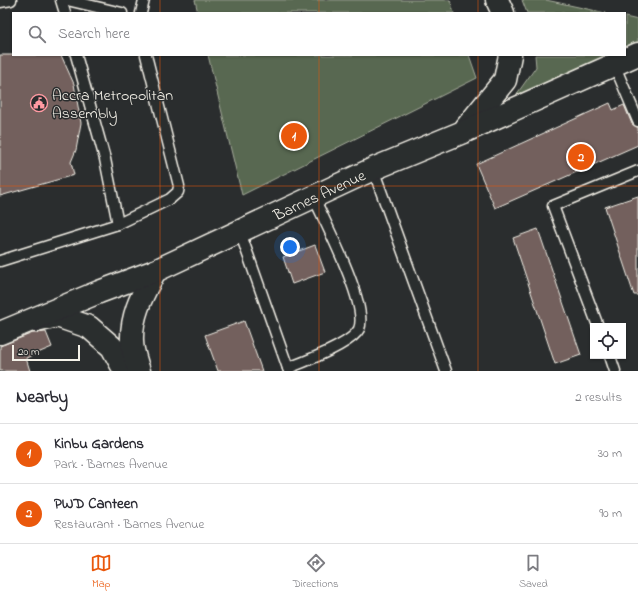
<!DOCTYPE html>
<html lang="en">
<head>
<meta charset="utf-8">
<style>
  body { margin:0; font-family:"Indie Flower",sans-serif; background:#f2f2f3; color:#2b2b33 }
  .controls { position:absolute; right:12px; bottom:12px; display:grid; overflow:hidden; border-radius:0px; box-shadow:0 1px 3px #0004 }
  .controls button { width:36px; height:36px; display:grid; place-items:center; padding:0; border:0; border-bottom:1px solid #e1e1e2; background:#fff; color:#2b2b33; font:20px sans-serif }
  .scale { position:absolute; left:12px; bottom:10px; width:68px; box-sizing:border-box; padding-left:4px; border:2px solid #f4f1e8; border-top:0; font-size:11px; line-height:14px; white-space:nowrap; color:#f4f1e8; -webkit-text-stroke:3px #2a2d2e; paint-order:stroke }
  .you { position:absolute; left:290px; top:247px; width:14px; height:14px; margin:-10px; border:3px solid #fff; border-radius:50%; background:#1a73e8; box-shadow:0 0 0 6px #1a73e833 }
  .badge { display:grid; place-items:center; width:26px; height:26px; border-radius:50%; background:#ea580c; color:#fff; font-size:13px; font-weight:700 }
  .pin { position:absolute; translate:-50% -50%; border:2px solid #fff; box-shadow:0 1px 4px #0006 }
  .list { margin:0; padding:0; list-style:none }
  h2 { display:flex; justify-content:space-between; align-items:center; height:52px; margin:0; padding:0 16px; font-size:17px }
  h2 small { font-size:13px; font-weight:400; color:#7c7c81 }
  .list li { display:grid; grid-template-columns:26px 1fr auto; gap:12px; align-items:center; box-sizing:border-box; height:60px; padding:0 16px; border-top:1px solid #e1e1e2 }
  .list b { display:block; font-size:15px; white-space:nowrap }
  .list p { margin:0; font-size:13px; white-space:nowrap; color:#7c7c81 }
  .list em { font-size:13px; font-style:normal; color:#7c7c81 }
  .icon { flex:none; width:22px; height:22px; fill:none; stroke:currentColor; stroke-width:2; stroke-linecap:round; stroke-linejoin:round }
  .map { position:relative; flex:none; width:638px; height:371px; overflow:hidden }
  .search { position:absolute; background:#fff; box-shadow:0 1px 3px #0004; left:12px; right:12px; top:12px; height:44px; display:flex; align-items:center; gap:10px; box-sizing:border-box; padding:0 14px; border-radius:0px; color:#7c7c81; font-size:15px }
  .sheet { height:172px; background:#fff }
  nav { display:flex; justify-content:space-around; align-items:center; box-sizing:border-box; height:56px; border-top:1px solid #e1e1e2; background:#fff; font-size:11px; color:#7c7c81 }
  nav a { display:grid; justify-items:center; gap:2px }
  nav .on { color:#ea580c }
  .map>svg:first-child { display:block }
  .green { fill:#596851; stroke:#a6ac9c }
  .building { fill:#73605d; stroke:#f4f1e8 }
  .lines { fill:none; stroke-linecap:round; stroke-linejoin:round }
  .lane-casing { stroke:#f4f1e8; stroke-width:13 }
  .secondary-casing { stroke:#f4f1e8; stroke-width:25 }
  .primary-casing { stroke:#f4f1e8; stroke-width:25 }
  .lane { stroke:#2a2d2e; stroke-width:10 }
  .secondary { stroke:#2a2d2e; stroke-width:22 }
  .primary { stroke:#2a2d2e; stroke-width:22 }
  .grid { fill:none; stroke:#e8590c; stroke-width:1; stroke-opacity:0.55 }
  .labels { text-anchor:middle; stroke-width:3; stroke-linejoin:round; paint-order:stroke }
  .poi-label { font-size:16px; fill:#f4f1e8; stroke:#2a2d2e; text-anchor:start }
  .street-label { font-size:16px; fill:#f4f1e8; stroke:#2a2d2e }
</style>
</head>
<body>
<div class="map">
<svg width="638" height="371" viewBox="0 0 638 371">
  <rect width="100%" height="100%" fill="#2a2d2e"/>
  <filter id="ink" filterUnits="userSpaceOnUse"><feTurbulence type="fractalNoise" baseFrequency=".025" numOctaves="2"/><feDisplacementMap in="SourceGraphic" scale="8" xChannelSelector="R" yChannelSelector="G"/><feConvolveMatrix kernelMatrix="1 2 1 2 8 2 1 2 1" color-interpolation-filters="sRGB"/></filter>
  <g filter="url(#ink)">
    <g class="green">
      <polygon points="195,0 450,0 454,13 198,13"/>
      <polygon points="522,0 546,0 606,13 527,13"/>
      <polygon points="625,17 638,20 638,46 625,52"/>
      <polygon points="208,55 469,55 477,78 242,195"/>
      <polygon points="535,55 617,55 514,98 536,67"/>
    </g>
    <g class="building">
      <polygon points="0,55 61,55 74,84 81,123 76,150 71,162 74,175 0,196"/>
      <polygon points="610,103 613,110 624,105 632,124 638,127 638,145 495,208 476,164"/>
      <polygon points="638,196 638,295 634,295 605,207"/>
      <polygon points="538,229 581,355 555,364 513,238"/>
      <polygon points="315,245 325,272 292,284 283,257"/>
      <polygon points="244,321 262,371 218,371 205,335"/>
      <polygon points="46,332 52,347 26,358 30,371 0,371 0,346 33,333"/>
    </g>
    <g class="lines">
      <g class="lane-casing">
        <g id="lane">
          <polyline points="61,0 65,13"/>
          <polyline points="67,0 122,13"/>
          <polyline points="0,2 11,0"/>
          <polyline points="141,13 144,0"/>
          <polyline points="76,55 105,159 118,224"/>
          <polyline points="614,64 638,121"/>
          <polyline points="373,169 446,371"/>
          <polyline points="240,232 289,371"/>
          <polyline points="0,261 118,224 170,199 178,192 179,186 146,55"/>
          <polyline points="598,326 553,206 638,171"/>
          <polyline points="610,356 615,371"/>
          <path d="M288,368C304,362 352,344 359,329C369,306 325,222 314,198"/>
        </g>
      </g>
      <g class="secondary-casing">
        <g id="secondary">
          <polyline points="36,321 57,316 89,327 112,347 125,371"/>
          <path d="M139,371C136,361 132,351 132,341C131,314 143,294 155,271"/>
        </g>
      </g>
      <g class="primary-casing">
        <g id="primary">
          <polyline points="497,0 503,13"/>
          <polyline points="466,128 505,80 510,55"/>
          <path id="s1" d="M0,333L99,292L155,271L373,169L463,132L638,54"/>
        </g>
      </g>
      <use href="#lane" class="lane"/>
      <use href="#secondary" class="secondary"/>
      <use href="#primary" class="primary"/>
    </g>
  </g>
  <path class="grid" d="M160,0V13M319,0V13M478,0V13M160,55V371M319,55V371M478,55V371M0,186H638"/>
  <defs>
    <g id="civic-ring" transform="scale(0.9)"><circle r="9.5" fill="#2a2d2e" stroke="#ff9aa2" stroke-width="1.5"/><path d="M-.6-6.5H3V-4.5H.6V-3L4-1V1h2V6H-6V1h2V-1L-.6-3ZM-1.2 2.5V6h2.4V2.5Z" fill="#ff9aa2"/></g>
  </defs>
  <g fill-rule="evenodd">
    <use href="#civic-ring" x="39" y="103"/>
  </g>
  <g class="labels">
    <g class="poi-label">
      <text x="52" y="100">Accra Metropolitan<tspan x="52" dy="18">Assembly</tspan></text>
    </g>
    <g class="street-label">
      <text dy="6" stroke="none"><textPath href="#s1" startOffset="348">Barnes Avenue</textPath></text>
    </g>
  </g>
</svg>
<div class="controls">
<button><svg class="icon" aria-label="locate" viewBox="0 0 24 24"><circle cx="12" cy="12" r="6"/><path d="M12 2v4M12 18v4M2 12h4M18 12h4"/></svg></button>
</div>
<div class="scale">20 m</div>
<div class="you"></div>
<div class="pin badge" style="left:294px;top:136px">1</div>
<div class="pin badge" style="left:581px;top:157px">2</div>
<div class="search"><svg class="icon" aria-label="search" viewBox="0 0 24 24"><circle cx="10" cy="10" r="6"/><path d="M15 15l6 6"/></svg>Search here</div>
</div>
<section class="sheet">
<h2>Nearby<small>2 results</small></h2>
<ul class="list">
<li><span class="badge">1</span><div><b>Kinbu Gardens</b><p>Park · Barnes Avenue</p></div><em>30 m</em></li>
<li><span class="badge">2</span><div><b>PWD Canteen</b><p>Restaurant · Barnes Avenue</p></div><em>90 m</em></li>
</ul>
</section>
<nav>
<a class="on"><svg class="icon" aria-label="map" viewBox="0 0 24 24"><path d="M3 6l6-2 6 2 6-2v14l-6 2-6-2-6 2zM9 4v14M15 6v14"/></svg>Map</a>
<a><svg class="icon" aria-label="directions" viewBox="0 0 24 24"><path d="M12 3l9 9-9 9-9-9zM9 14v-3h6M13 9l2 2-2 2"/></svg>Directions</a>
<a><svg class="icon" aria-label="saved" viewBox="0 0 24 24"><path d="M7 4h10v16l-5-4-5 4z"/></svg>Saved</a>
</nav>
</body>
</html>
